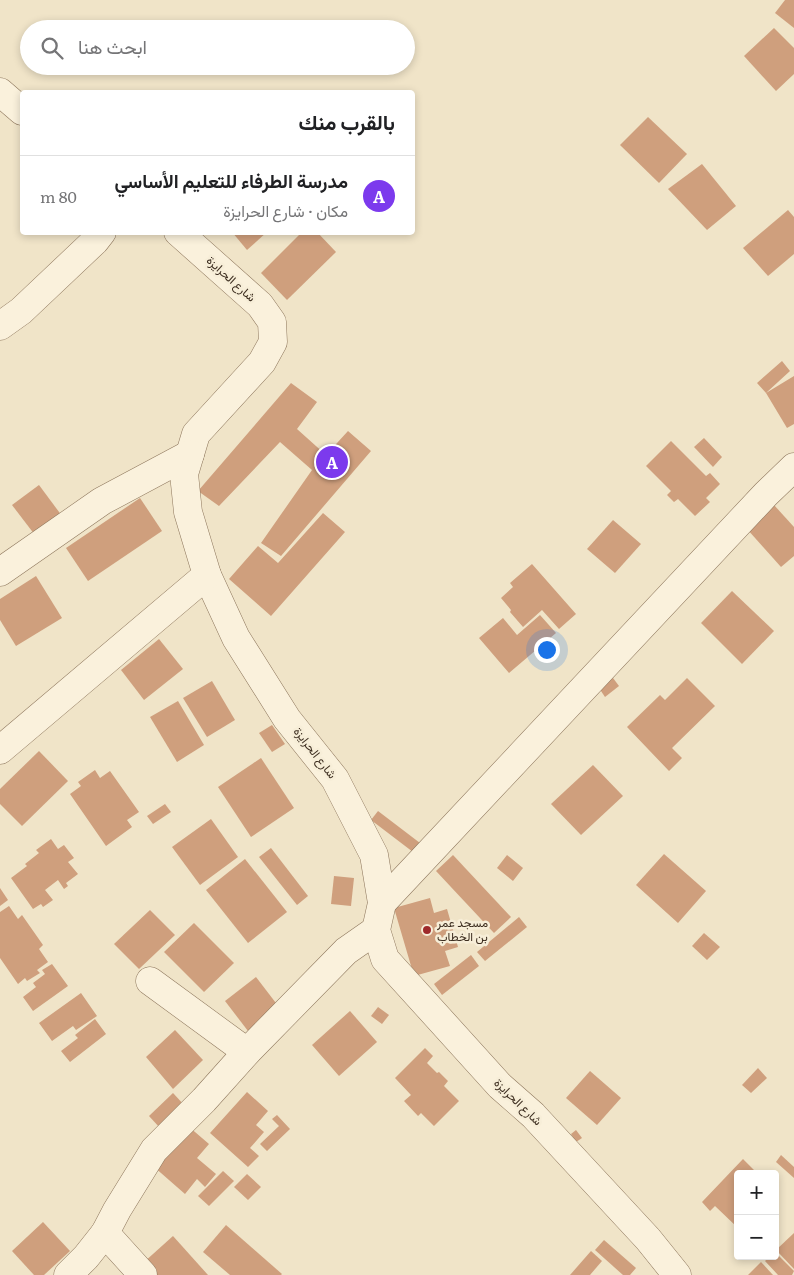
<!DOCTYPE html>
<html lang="ar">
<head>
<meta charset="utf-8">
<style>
  body { margin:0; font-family:Literata,Vazirmatn,serif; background:#f6f6f6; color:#202124; direction:rtl }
  .controls { position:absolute; right:15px; bottom:15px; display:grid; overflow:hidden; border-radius:5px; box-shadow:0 2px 8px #0003 }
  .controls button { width:45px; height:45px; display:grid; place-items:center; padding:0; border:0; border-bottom:1px solid #e0e0e0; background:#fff; color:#202124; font:25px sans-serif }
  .you { position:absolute; left:546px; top:649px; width:18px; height:18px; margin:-12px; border:4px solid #fff; border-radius:50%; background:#1a73e8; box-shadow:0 0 0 8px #1a73e833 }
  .badge { display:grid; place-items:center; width:32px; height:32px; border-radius:50%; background:#7c3aed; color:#fff; font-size:16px; font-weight:700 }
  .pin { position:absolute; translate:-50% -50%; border:2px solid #fff; box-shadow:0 1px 5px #0006 }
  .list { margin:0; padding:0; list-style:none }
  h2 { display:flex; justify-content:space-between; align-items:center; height:65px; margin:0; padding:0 20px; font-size:21px }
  h2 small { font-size:16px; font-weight:400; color:#757577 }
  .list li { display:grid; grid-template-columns:32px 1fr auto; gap:15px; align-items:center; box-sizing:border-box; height:80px; padding:0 20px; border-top:1px solid #e0e0e0 }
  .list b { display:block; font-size:19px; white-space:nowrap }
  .list p { margin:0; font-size:16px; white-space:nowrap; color:#757577 }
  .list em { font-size:16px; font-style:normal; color:#757577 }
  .icon { flex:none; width:28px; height:28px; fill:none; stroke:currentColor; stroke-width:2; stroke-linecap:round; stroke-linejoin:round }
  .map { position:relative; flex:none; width:794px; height:1275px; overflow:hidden; direction:ltr }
  .search { position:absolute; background:#fff; box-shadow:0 2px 8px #0003; left:20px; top:20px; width:395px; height:55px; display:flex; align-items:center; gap:12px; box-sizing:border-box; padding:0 18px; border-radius:28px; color:#757577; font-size:19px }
  .panel { position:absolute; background:#fff; box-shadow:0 2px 8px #0003; left:20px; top:90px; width:395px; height:145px; border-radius:5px; direction:rtl }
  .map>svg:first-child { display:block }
  .building { fill:#cf9f7d }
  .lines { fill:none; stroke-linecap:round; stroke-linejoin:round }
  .street-casing { stroke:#8d765c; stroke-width:29 }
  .street { stroke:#faf1dc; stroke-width:28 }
  .poi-dot { fill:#9e2a2b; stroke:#f7eed8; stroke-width:2 }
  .labels { text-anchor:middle; stroke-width:5; stroke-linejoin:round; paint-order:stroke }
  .street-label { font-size:12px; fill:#3d2e20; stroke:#f7eed8 }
  .poi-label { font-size:12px; fill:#3d2e20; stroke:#f7eed8; text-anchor:start }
</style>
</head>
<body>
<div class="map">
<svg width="794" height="1275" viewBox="0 0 794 1275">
  <rect width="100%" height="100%" fill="#f0e4c8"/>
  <g class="building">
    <polygon points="785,0 794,0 794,28 775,13"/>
    <polygon points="774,28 794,48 794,74 776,91 744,56"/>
    <polygon points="648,117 687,154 659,183 620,145"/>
    <polygon points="702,164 736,206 707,230 668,189"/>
    <polygon points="788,210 794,217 794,254 768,276 743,248"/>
    <polygon points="232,232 267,232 247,250"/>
    <polygon points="302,232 317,232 336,252 287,300 261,273"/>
    <polygon points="782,361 790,371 766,393 794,376 794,424 787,428 766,393 757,383"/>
    <polygon points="291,383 317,402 297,429 326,455 348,431 371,451 281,556 261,543 312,470 280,442 219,506 198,491"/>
    <polygon points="704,438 722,457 713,467 694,447"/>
    <polygon points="671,441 706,476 710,473 720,484 706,498 710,502 695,516 678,499 674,502 667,495 671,491 646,466"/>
    <polygon points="39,485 65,520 38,539 12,505"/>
    <polygon points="140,498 162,531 88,581 66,548"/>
    <polygon points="774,505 794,527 794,556 781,567 747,529"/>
    <polygon points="323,513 345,532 271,616 229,579 258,546 278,563"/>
    <polygon points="613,520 641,544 615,573 587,549"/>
    <polygon points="532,564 576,614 559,629 542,610 523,627 510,612 511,610 501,598 513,587 510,583"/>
    <polygon points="36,576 62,618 16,646 0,620 0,599"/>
    <polygon points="732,591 774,631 742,664 701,623"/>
    <polygon points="540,615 556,633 509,673 479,638 503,618 517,635"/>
    <polygon points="159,639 183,669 144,700 121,670"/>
    <polygon points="613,678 619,686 605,697 599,688"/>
    <polygon points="687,678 715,706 672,748 682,758 669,771 627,727 660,695 665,700"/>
    <polygon points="212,681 235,720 207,737 183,698"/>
    <polygon points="178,701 204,745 177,762 150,717"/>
    <polygon points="272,725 285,744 272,752 259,733"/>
    <polygon points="39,751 68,781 22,826 0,804 0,789"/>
    <polygon points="261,758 294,808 251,837 218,787"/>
    <polygon points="593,765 623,796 581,835 551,804"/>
    <polygon points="95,770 100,778 110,771 139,812 127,820 132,827 106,846 70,794 81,786 78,782"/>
    <polygon points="165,804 171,812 153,824 147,816"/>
    <polygon points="378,811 420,843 413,852 371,820"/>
    <polygon points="211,819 238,857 200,885 172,847"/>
    <polygon points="51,839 58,849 64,845 74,858 68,862 78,874 66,883 68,886 64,889 58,880 45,890 53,900 43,907 41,904 33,909 11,878 27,866 25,864 39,853 36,850"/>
    <polygon points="271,848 308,896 297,905 259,857"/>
    <polygon points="664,854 706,891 678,923 636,885"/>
    <polygon points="453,855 511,917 494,933 436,871"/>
    <polygon points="507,855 523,868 513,881 497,868"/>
    <polygon points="245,859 287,912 248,943 206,890"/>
    <polygon points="334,876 354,878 351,906 331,904"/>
    <polygon points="0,888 8,900 0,906"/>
    <polygon points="430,898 434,913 447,909 458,947 445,951 450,966 414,976 394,908"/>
    <polygon points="9,906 18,919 22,915 43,945 39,949 48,962 37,970 40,973 27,981 25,978 18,984 0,958 0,912"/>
    <polygon points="150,910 175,935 139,969 114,944"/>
    <polygon points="519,917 527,927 485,961 477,952"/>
    <polygon points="194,923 234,963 204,992 164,952"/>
    <polygon points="704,933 720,947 707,960 692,946"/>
    <polygon points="471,955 479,966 442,995 434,984"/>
    <polygon points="52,964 68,986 33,1011 23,997 36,987 33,983 45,974 42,970"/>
    <polygon points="256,977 279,1007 248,1031 225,1001"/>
    <polygon points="81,993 97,1016 76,1030 73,1026 52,1041 39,1023"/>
    <polygon points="378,1007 389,1015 382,1024 371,1016"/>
    <polygon points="350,1011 377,1042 339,1076 312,1045"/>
    <polygon points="95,1019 106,1034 70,1062 61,1051 78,1038 75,1035"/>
    <polygon points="175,1030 203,1060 173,1089 146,1057"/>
    <polygon points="425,1048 433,1056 427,1063 437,1073 439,1072 448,1081 444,1086 459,1101 434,1126 421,1113 418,1116 404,1101 411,1095 395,1078"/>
    <polygon points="758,1068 767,1078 751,1093 742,1085"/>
    <polygon points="590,1071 621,1098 597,1125 566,1098"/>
    <polygon points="247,1092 268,1111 256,1125 264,1132 250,1148 259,1156 248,1167 210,1133"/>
    <polygon points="173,1093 185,1106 160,1128 149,1116"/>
    <polygon points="277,1115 290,1129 267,1151 260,1144 279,1126 272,1119"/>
    <polygon points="188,1126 209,1144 197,1158 216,1174 205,1187 197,1179 185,1194 153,1166"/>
    <polygon points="576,1130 582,1138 576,1142 571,1134"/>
    <polygon points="781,1155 794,1167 794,1178 776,1162"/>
    <polygon points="743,1159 758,1174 738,1174 738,1228 715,1206 710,1211 702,1202"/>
    <polygon points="223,1171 234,1181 209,1206 198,1196"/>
    <polygon points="247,1174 261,1187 248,1200 234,1187"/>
    <polygon points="43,1222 70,1251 44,1275 34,1275 12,1251"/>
    <polygon points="226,1225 282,1274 281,1275 230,1275 203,1252"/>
    <polygon points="794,1233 794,1269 776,1250"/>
    <polygon points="173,1236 208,1275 154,1275 143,1263"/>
    <polygon points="604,1240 636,1268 630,1275 623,1275 595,1250"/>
    <polygon points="591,1251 602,1261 590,1275 570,1275"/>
    <polygon points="775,1252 794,1271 792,1275 778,1275 765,1261 770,1256 775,1256"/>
    <polygon points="761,1262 773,1275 748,1275"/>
  </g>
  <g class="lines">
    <g class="street-casing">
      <g id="street">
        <polyline points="0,92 22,111"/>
        <polyline points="178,232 260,305 272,322 273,342 262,362 196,434 184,474 188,512 207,575 236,638 287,719 335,779 374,855 382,903 376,930 385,959 500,1086 533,1115 648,1239 677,1275"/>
        <polyline points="0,326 21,311 95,241 102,232"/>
        <polyline points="0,572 102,501 190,454"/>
        <polyline points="0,750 207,575"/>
        <polyline points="382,903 766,494 794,467"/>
        <polyline points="150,981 247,1052"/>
        <polyline points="105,1233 143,1275"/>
        <polyline points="68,1275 86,1257 105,1233 117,1210 154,1150 204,1100 247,1052 346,951 376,930"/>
      </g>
    </g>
    <use href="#street" class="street"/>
  </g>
  <circle class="poi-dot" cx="427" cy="930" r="5"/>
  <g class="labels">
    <g class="street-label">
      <text transform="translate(231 279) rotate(42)" y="4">شارع الحرايزة</text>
      <text transform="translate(315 753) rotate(52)" y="4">شارع الحرايزة</text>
      <text transform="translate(518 1102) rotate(44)" y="4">شارع الحرايزة</text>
    </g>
    <g class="poi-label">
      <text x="437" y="927">مسجد عمر<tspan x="437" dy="14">بن الخطاب</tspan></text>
    </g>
  </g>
</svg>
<div class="controls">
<button>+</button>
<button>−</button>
</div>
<div class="you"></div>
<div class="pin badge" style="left:332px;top:462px">A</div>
<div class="search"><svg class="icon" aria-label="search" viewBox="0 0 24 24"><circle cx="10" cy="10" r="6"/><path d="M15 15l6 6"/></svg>ابحث هنا</div>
<section class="panel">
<h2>بالقرب منك<small></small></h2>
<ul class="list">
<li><span class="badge">A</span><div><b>مدرسة الطرفاء للتعليم الأساسي</b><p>مكان · شارع الحرايزة</p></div><em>80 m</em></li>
</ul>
</section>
</div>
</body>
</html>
